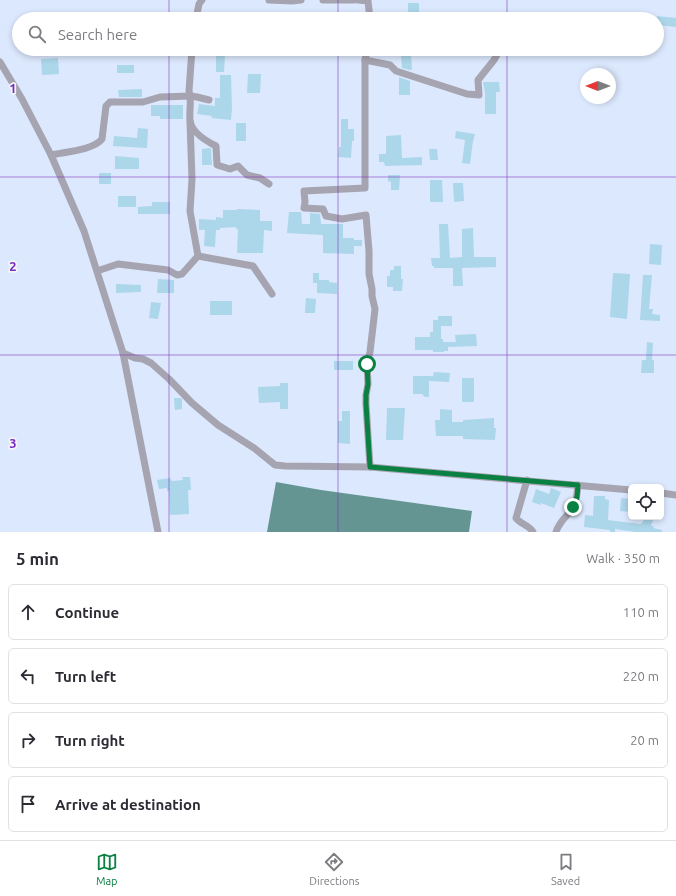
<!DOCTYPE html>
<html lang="en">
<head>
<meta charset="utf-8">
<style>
  body { margin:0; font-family:Ubuntu,sans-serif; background:#f7f7f7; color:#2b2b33 }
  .controls { position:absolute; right:12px; bottom:12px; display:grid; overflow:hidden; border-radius:6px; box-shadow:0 2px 6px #0003 }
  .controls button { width:36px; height:36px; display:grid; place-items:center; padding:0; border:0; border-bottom:1px solid #e1e1e2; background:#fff; color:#2b2b33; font:20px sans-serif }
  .compass { position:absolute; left:580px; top:68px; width:36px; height:36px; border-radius:50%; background:#fff; box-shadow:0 2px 6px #0003; rotate:270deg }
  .stop { position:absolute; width:12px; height:12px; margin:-9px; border:3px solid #0b8043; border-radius:50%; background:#fff }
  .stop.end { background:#0b8043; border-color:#fff; box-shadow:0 1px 4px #0008 }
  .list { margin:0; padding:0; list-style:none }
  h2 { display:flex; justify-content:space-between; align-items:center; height:52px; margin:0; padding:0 16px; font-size:17px }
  h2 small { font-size:13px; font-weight:400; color:#7c7c81 }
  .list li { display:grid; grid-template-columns:26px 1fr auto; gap:12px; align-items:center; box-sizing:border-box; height:56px; margin:0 8px 8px; padding:0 8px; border:1px solid #e1e1e2; border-radius:6px }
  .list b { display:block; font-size:15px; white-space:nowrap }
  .list em { font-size:13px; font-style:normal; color:#7c7c81 }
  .icon { flex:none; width:22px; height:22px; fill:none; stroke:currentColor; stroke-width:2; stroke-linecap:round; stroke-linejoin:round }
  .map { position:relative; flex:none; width:676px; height:532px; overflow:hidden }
  .search { position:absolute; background:#fff; box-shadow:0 2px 6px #0003; left:12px; right:12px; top:12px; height:44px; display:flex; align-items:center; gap:10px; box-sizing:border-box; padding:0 14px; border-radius:22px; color:#7c7c81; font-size:15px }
  .sheet { height:308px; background:#fff }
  nav { display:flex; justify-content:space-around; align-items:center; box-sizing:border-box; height:56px; border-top:1px solid #e1e1e2; background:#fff; font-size:11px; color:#7c7c81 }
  nav a { display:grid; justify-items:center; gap:2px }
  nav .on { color:#0b8043 }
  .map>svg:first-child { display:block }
  .water { fill:#659593 }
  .building { fill:#acd6e9 }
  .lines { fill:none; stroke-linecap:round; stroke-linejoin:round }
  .minor { stroke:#a6a4b0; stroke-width:7 }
  .route { stroke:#0b8043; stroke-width:5 }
  .grid { fill:none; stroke:#7b2cbf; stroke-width:1; stroke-opacity:0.55 }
  .grid-label { font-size:13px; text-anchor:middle; font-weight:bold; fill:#7b2cbf; stroke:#f2f5fa; stroke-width:3.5; stroke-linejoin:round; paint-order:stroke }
</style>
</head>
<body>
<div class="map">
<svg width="676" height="532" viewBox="0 0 676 532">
  <rect width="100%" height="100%" fill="#dce8fd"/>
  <polygon class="water" points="276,482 321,490 472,511 469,532 267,532"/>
  <g class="building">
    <rect x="408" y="3" width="11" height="10"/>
    <rect x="112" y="13" width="21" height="6"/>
    <polygon points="657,16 676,18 676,27 657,25"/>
    <polygon points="216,54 225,54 224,72 216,72"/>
    <polygon points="411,55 412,69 410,70 402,68 401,56"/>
    <polygon points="58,58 59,74 42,75 41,59"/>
    <rect x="117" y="65" width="17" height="8"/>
    <polygon points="248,74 261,74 260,93 247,93"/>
    <polygon points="220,75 231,75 232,108 231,120 211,118 212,116 197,114 199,104 215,106 215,98 220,98"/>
    <polygon points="399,77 410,81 410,95 399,95"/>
    <polygon points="483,82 499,82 500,92 496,92 496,114 485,114 485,93"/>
    <polygon points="142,89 142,97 119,97 118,90"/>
    <polygon points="151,105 183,105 183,119 160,119 160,116 151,116"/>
    <polygon points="341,119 348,119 348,129 354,129 354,141 352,141 351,158 338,157 339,147 341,147"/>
    <rect x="236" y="123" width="10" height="18"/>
    <polygon points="138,128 148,129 147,148 113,146 114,136 137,138"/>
    <polygon points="456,131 475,134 473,141 470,164 462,163 465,140 455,138"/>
    <polygon points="401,135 402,158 422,157 422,165 385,166 384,162 379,162 379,154 386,154 386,136"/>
    <polygon points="210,148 211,149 212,165 202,165 202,149"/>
    <polygon points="429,149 437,149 438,160 430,160"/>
    <polygon points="115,156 139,158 139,169 115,169"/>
    <rect x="99" y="173" width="12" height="11"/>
    <polygon points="388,175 400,175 399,190 391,190 391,182 388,181"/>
    <polygon points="430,180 442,180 443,202 430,202"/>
    <polygon points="453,183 463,183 464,201 454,202"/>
    <rect x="118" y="196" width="18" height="11"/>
    <polygon points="152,202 170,202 170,214 138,214 138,207 152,206"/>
    <polygon points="237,209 260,210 260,221 272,221 272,231 264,230 263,253 237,253 238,229 236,229 236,227 220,228 220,230 216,230 215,247 204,246 205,230 199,230 199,219 216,220 216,217 223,218 223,210 237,210"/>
    <polygon points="289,212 301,212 302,224 310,224 310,213 320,214 321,224 343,224 343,238 354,238 354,240 362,240 362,246 354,246 354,254 323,253 323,235 287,233"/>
    <polygon points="439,224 448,224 450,258 462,257 462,229 473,228 474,257 496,257 496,267 462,268 463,286 453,286 453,268 434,268 434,266 432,266 431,258 440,258"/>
    <polygon points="650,244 662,245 661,265 649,264"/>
    <polygon points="394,266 401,266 401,279 403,279 402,291 393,291 393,287 387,287 387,276 390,276 390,270 394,270"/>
    <polygon points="313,273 319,273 319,280 329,280 329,282 337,283 337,294 317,293 317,283 313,283"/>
    <polygon points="613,273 630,274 627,319 610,317"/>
    <polygon points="643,275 652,275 649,309 653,309 652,314 660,315 660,321 640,320"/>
    <polygon points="158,279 174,280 174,293 157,293"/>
    <polygon points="116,284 141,285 141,292 116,293"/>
    <polygon points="306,298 316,299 315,313 305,313"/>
    <rect x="210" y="301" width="22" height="14"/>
    <polygon points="151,302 161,303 158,319 149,318"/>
    <polygon points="438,316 452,316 452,326 441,326 441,339 443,339 443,342 456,342 455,335 476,334 477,346 448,347 448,351 444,351 444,352 433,352 433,350 415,350 415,337 430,337 430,332 433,332 433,320 438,320"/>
    <polygon points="647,342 653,343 652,360 654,360 654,373 641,373 642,360 646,360"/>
    <rect x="334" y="361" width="19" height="9"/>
    <polygon points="434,372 450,373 449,382 429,381 429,397 425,397 422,394 413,394 413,376 433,376"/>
    <rect x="462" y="378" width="12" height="24"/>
    <polygon points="280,383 288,383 288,409 280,409 280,402 259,403 258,387 280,386"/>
    <polygon points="174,398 180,398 182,399 182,409 175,410"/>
    <polygon points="387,408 405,408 403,440 386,440"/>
    <polygon points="440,409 452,410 452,422 463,422 463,420 494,418 494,428 496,428 495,440 463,439 463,436 436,436 435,420 440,420"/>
    <polygon points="342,411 350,411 350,444 338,443 338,421 342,421"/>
    <polygon points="182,477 190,477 191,490 188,490 189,514 170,515 169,491 167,491 167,488 159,489 157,480 170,478 172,481 183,480"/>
    <polygon points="551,488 561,492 554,508 541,503 541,505 532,502 536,489 549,494"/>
    <polygon points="594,496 605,496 605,499 609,500 608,520 640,524 642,523 645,517 654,517 651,526 654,526 653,528 662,530 662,532 636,532 615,529 615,532 610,532 610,530 584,527 585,515 593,516"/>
    <polygon points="621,498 631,499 631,512 620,511"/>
  </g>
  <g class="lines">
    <g class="minor">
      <polyline points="269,0 292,1 301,0"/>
      <polyline points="323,0 354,0"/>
      <polyline points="358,0 368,1 370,19"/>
      <polyline points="196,19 199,4 202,0"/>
      <path d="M192,49L189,91C192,100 189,110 190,120C191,132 206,141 216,146L217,165L230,169L238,166L247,175L260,178L269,184"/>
      <polyline points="367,49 365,60 365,188 304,191 305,202 304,208 323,209 326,216 342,219 366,215 369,251 369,274 372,289 372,296 375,309 370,352 367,364 368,384 366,395 366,404 370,467"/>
      <polyline points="365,60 390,65 396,71 467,94 479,95 478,80 494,60 500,49"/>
      <polyline points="0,62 22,99 51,155 84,231 123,353 158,532"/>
      <path d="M51,155C64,152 94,150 102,139L106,106L110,102H143L160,97L191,96L197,97L209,100"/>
      <polyline points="198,256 253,266 272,294"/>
      <polyline points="100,270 118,264 168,270 177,275 182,274 198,256 190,211 192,179 190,122"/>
      <polyline points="123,353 135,358 143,359 151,363 169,379 192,403 218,425 254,448 275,465 285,466 370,467 631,490"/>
      <path d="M527,480L516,518C520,524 529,525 533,532"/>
      <polyline points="661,493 676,495"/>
      <path d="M556,532C560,520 567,517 573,508C577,501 577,492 578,485"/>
    </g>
  </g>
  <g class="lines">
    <polyline class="route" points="367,364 368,384 366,395 366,404 370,467 578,485 577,497 573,507"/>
  </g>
  <path class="grid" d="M169,0V19M338,0V19M507,0V19M169,49V532M338,49V532M507,49V532M0,177H676M0,355H676"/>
  <g class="grid-label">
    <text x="13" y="93">1</text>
    <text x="13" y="271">2</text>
    <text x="13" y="448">3</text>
  </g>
</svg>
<div class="controls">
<button><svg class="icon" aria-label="locate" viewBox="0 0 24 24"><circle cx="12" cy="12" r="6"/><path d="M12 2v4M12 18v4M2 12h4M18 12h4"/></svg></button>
</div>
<svg class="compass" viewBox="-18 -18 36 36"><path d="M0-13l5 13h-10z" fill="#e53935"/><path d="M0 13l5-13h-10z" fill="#7c7c81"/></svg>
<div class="stop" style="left:367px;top:364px"></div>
<div class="stop end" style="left:573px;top:507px"></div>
<div class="search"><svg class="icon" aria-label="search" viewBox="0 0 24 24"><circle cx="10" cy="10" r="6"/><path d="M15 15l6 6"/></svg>Search here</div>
</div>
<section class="sheet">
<h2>5 min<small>Walk · 350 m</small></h2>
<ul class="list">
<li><svg class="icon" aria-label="ahead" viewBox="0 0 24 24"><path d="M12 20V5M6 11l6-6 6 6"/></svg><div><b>Continue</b></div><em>110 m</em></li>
<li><svg class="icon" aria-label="left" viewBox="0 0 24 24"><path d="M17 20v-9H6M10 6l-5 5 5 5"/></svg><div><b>Turn left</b></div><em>220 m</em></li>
<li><svg class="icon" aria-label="right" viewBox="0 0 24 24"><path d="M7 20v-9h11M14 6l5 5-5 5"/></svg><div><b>Turn right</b></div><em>20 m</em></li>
<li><svg class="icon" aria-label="arrive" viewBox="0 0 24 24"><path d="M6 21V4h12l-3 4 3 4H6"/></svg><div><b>Arrive at destination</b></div></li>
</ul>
</section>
<nav>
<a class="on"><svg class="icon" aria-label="map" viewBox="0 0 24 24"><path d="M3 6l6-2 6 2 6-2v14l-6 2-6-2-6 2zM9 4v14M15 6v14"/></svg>Map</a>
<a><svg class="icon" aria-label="directions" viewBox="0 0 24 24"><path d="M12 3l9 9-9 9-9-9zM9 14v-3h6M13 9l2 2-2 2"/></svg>Directions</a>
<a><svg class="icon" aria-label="saved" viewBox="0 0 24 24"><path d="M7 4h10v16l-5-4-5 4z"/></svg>Saved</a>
</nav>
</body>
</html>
